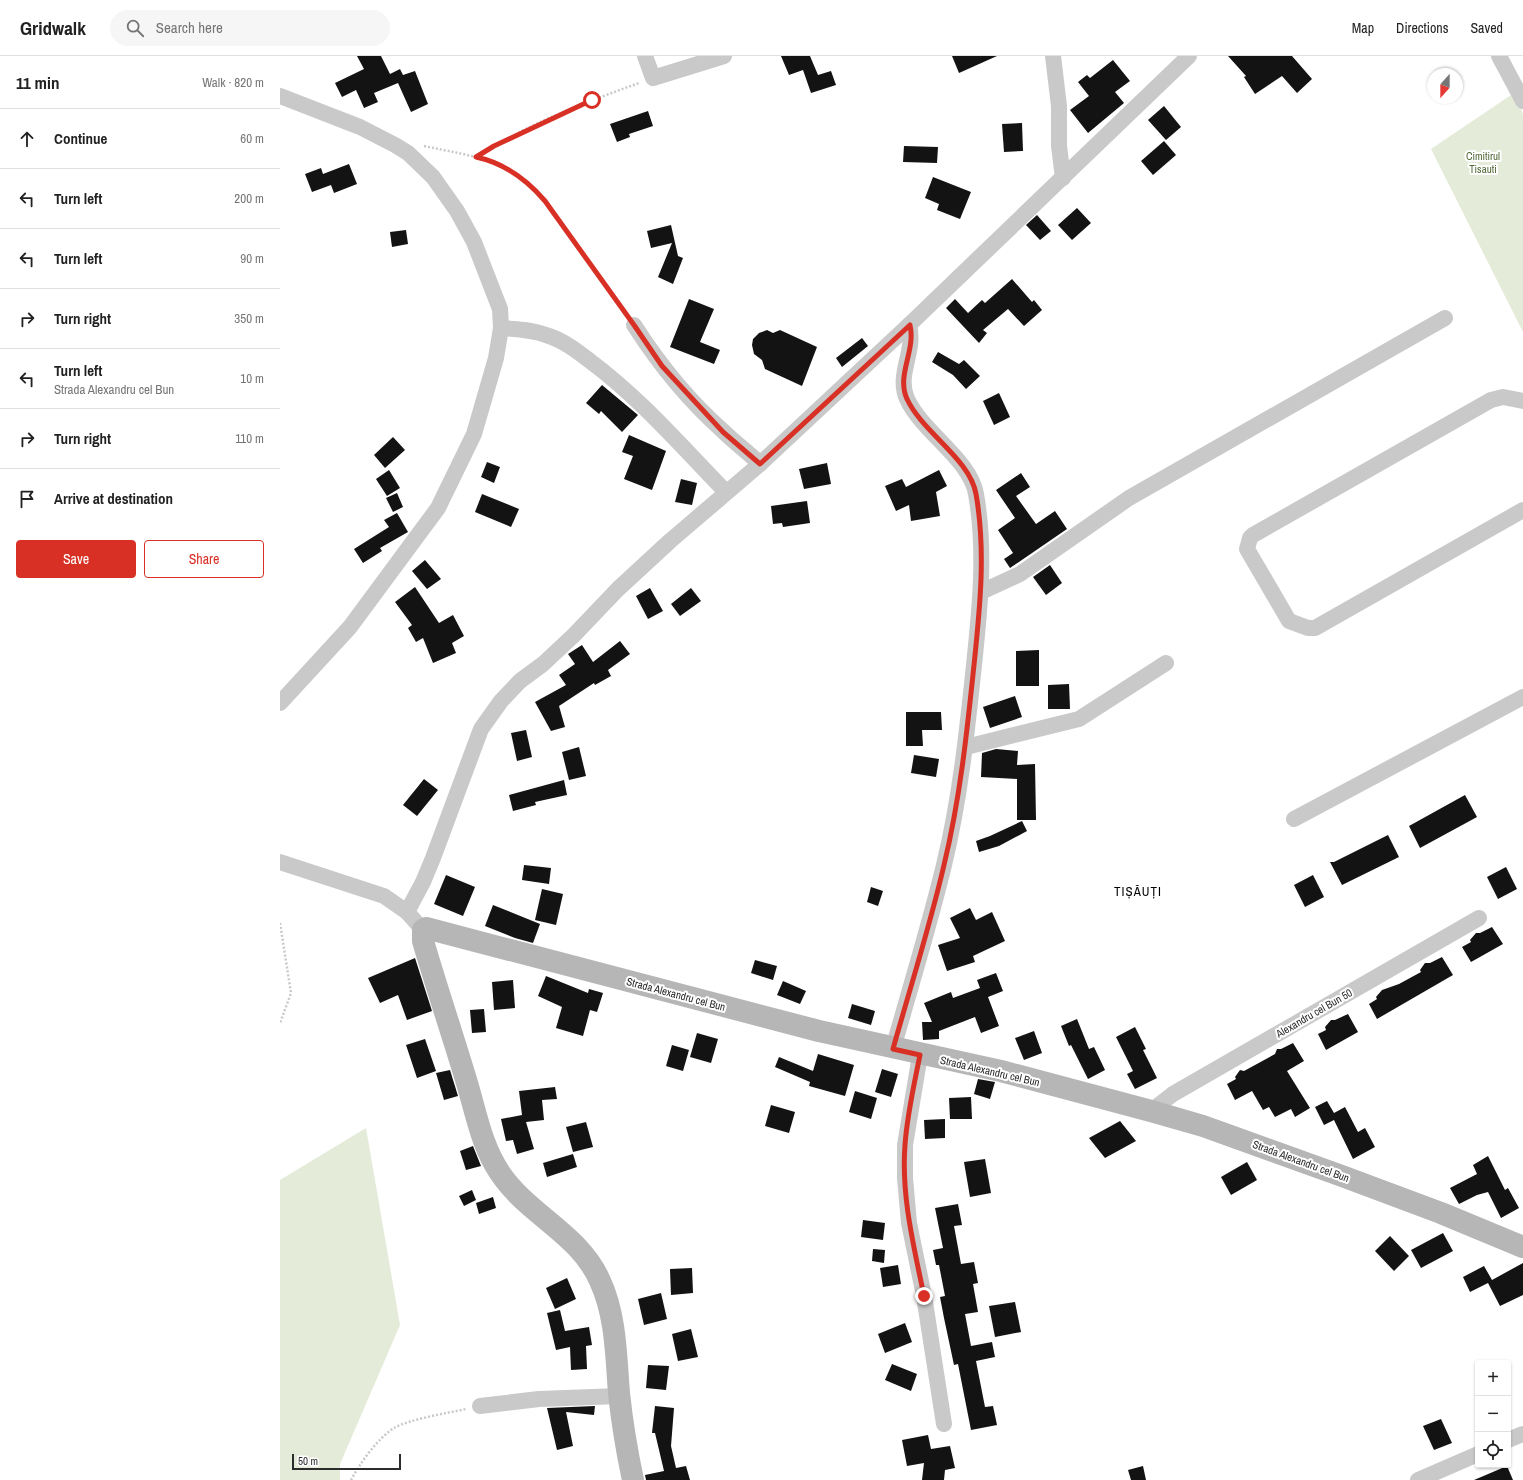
<!DOCTYPE html>
<html lang="en">
<head>
<meta charset="utf-8">
<style>
  body { margin:0; font-family:"Archivo Narrow",sans-serif; background:#f6f6f6; color:#222 }
  .controls { position:absolute; right:12px; bottom:12px; display:grid; overflow:hidden; border-radius:4px; box-shadow:0 1px 3px #0004 }
  .controls button { width:36px; height:36px; display:grid; place-items:center; padding:0; border:0; border-bottom:1px solid #e0e0e0; background:#fff; color:#222; font:20px sans-serif }
  .compass { position:absolute; left:1147px; top:12px; width:36px; height:36px; border-radius:50%; background:#fff; box-shadow:0 1px 3px #0004; rotate:201deg }
  .scale { position:absolute; left:12px; bottom:10px; width:109px; box-sizing:border-box; padding-left:4px; border:2px solid #2c2c2c; border-top:0; font-size:11px; line-height:14px; white-space:nowrap; color:#2c2c2c; -webkit-text-stroke:3px #fff; paint-order:stroke }
  .stop { position:absolute; width:12px; height:12px; margin:-9px; border:3px solid #d93025; border-radius:50%; background:#fff }
  .stop.end { background:#d93025; border-color:#fff; box-shadow:0 1px 4px #0008 }
  .list { margin:0; padding:0; list-style:none }
  h2 { display:flex; justify-content:space-between; align-items:center; height:52px; margin:0; padding:0 16px; font-size:17px }
  h2 small { font-size:13px; font-weight:400; color:#767676 }
  .list li { display:grid; grid-template-columns:26px 1fr auto; gap:12px; align-items:center; box-sizing:border-box; height:60px; padding:0 16px; border-top:1px solid #e0e0e0 }
  .list b { display:block; font-size:15px; white-space:nowrap }
  .list p { margin:0; font-size:13px; white-space:nowrap; color:#767676 }
  .list em { font-size:13px; font-style:normal; color:#767676 }
  .actions { display:flex; gap:8px; padding:12px 16px }
  .actions a { flex:1; padding:9px 0; border:1px solid #d93025; border-radius:4px; text-align:center; font-size:14px; color:#d93025 }
  .actions .main { background:#d93025; color:#fff }
  .icon { flex:none; width:22px; height:22px; fill:none; stroke:currentColor; stroke-width:2; stroke-linecap:round; stroke-linejoin:round }
  .map { position:relative; flex:none; width:1243px; height:1424px; overflow:hidden }
  header { display:flex; align-items:center; gap:24px; box-sizing:border-box; height:56px; padding:0 20px; background:#fff; border-bottom:1px solid #e0e0e0 }
  header strong { font-size:19px }
  nav { display:flex; gap:22px; margin-inline-start:auto; font-size:14px }
  .search { width:280px; height:36px; background:#f6f6f6; display:flex; align-items:center; gap:10px; box-sizing:border-box; padding:0 14px; border-radius:22px; color:#767676; font-size:15px }
  main { display:flex }
  aside { flex:1; background:#fff }
  .map>svg:first-child { display:block }
  .green { fill:#e4ebd9 }
  .building { fill:#131313 }
  .lines { fill:none; stroke-linecap:round; stroke-linejoin:round }
  .path { stroke:#c9c9c9; stroke-width:2.5; stroke-dasharray:2 2; stroke-linecap:butt }
  .street { stroke:#c9c9c9; stroke-width:16 }
  .secondary { stroke:#b6b6b6; stroke-width:22 }
  .route { stroke:#d93025; stroke-width:5 }
  .labels { text-anchor:middle; stroke-width:4; stroke-linejoin:round; paint-order:stroke }
  .park-label { font-size:11px; fill:#536939; stroke:#fff }
  .street-label { font-size:11px; fill:#2c2c2c; stroke:#fff }
  .quarter-label { font-size:13px; letter-spacing:1px; fill:#000; stroke:#fff }
</style>
</head>
<body>
<header>
<strong>Gridwalk</strong>
<div class="search"><svg class="icon" aria-label="search" viewBox="0 0 24 24"><circle cx="10" cy="10" r="6"/><path d="M15 15l6 6"/></svg>Search here</div>
<nav><a>Map</a><a>Directions</a><a>Saved</a></nav>
</header>
<main>
<aside>
<h2>11 min<small>Walk · 820 m</small></h2>
<ul class="list">
<li><svg class="icon" aria-label="ahead" viewBox="0 0 24 24"><path d="M12 20V5M6 11l6-6 6 6"/></svg><div><b>Continue</b></div><em>60 m</em></li>
<li><svg class="icon" aria-label="left" viewBox="0 0 24 24"><path d="M17 20v-9H6M10 6l-5 5 5 5"/></svg><div><b>Turn left</b></div><em>200 m</em></li>
<li><svg class="icon" aria-label="left" viewBox="0 0 24 24"><path d="M17 20v-9H6M10 6l-5 5 5 5"/></svg><div><b>Turn left</b></div><em>90 m</em></li>
<li><svg class="icon" aria-label="right" viewBox="0 0 24 24"><path d="M7 20v-9h11M14 6l5 5-5 5"/></svg><div><b>Turn right</b></div><em>350 m</em></li>
<li><svg class="icon" aria-label="left" viewBox="0 0 24 24"><path d="M17 20v-9H6M10 6l-5 5 5 5"/></svg><div><b>Turn left</b><p>Strada Alexandru cel Bun</p></div><em>10 m</em></li>
<li><svg class="icon" aria-label="right" viewBox="0 0 24 24"><path d="M7 20v-9h11M14 6l5 5-5 5"/></svg><div><b>Turn right</b></div><em>110 m</em></li>
<li><svg class="icon" aria-label="arrive" viewBox="0 0 24 24"><path d="M6 21V4h12l-3 4 3 4H6"/></svg><div><b>Arrive at destination</b></div></li>
</ul>
<div class="actions"><a class="main">Save</a><a>Share</a></div>
</aside>
<div class="map">
<svg width="1243" height="1424" viewBox="0 0 1243 1424">
  <rect width="100%" height="100%" fill="#fff"/>
  <g class="green">
    <polygon points="1234,37 1243,58 1243,276 1151,93"/>
    <polygon points="86,1072 120,1269 60,1408 60,1424 0,1424 0,1124"/>
  </g>
  <g class="building">
    <polygon points="77,0 101,0 110,18 120,13 123,19 135,15 148,48 131,56 118,27 94,37 98,46 84,52 76,34 62,41 55,27 84,13"/>
    <polygon points="501,0 530,0 538,19 551,15 556,29 531,37 523,14 509,19"/>
    <polygon points="672,0 717,0 679,17"/>
    <polygon points="948,0 1012,0 1032,23 1017,37 1002,20 975,38 964,21 966,20"/>
    <polygon points="833,4 850,25 835,36 844,47 808,77 790,54 809,40 798,26 807,19 810,22"/>
    <polygon points="884,50 901,71 886,84 868,64"/>
    <polygon points="368,55 373,70 349,78 350,81 337,86 330,68"/>
    <polygon points="742,67 743,95 724,96 722,68"/>
    <polygon points="884,85 896,99 873,119 861,105"/>
    <polygon points="624,90 658,91 657,107 623,106"/>
    <polygon points="69,108 77,128 54,137 51,129 32,136 25,118 41,112 43,118"/>
    <polygon points="653,121 691,136 680,163 657,154 659,148 645,142"/>
    <polygon points="797,152 811,167 792,184 778,169"/>
    <polygon points="757,159 771,175 760,184 746,169"/>
    <polygon points="391,169 398,200 403,202 393,228 378,221 392,187 371,192 367,175"/>
    <polygon points="126,174 128,188 112,191 110,176"/>
    <polygon points="732,223 752,246 754,244 762,254 744,270 728,253 703,274 707,277 699,287 666,252 675,243 688,257 702,244 705,247"/>
    <polygon points="409,243 434,253 420,286 440,294 434,308 390,291"/>
    <polygon points="487,274 493,277 500,274 537,291 522,330 485,313 482,304 474,298 472,289 473,283 479,277"/>
    <polygon points="582,282 588,290 562,311 556,302"/>
    <polygon points="658,296 679,308 684,304 700,320 686,333 673,319 652,306"/>
    <polygon points="322,329 358,359 342,376 321,355 319,358 306,347"/>
    <polygon points="719,337 730,361 714,369 703,345"/>
    <polygon points="349,379 386,395 372,434 344,423 353,400 342,396"/>
    <polygon points="113,381 125,394 105,412 94,399"/>
    <polygon points="207,406 220,411 214,427 201,421"/>
    <polygon points="547,407 551,428 524,433 519,413"/>
    <polygon points="109,414 120,432 107,440 96,423"/>
    <polygon points="659,414 667,430 656,436 660,460 631,465 629,449 616,455 605,430 622,423 626,431"/>
    <polygon points="741,417 750,431 736,440 756,468 775,455 787,473 730,512 724,503 733,497 718,474 735,462 716,434"/>
    <polygon points="401,423 417,427 412,449 395,446"/>
    <polygon points="117,437 123,451 113,456 106,442"/>
    <polygon points="202,438 239,453 231,471 195,456"/>
    <polygon points="527,445 530,467 503,471 502,467 493,468 491,450"/>
    <polygon points="117,457 128,476 100,492 102,495 83,507 74,493 109,471 104,464"/>
    <polygon points="145,504 161,523 147,533 132,515"/>
    <polygon points="770,509 782,527 766,539 753,521"/>
    <polygon points="135,531 159,567 173,559 184,580 172,587 176,597 153,607 143,582 136,586 128,572 132,569 115,546"/>
    <polygon points="370,532 383,555 368,563 356,540"/>
    <polygon points="411,532 421,545 400,560 391,548"/>
    <polygon points="340,585 350,598 328,614 331,620 315,629 314,627 279,650 285,671 271,675 255,646 286,629 279,619 295,608 288,598 302,589 313,606"/>
    <polygon points="759,594 759,630 736,630 736,595"/>
    <polygon points="789,628 790,653 768,653 768,629"/>
    <polygon points="735,640 742,661 710,672 703,651"/>
    <polygon points="626,656 661,656 662,674 642,674 643,690 626,690"/>
    <polygon points="246,674 252,701 237,705 231,677"/>
    <polygon points="299,691 306,720 289,724 282,696"/>
    <polygon points="716,693 738,695 737,709 755,708 756,764 737,764 737,723 701,721 702,697"/>
    <polygon points="634,699 659,703 656,721 631,717"/>
    <polygon points="144,723 158,734 137,760 123,749"/>
    <polygon points="284,724 287,739 255,746 256,749 233,755 229,739"/>
    <polygon points="1185,739 1197,761 1140,792 1129,770"/>
    <polygon points="742,765 747,775 719,790 699,796 696,785 710,780"/>
    <polygon points="1108,779 1119,801 1062,829 1050,806 1054,806"/>
    <polygon points="244,809 271,812 269,828 242,824"/>
    <polygon points="1226,811 1237,833 1218,843 1207,821"/>
    <polygon points="166,819 195,831 183,860 154,848"/>
    <polygon points="1033,819 1044,841 1025,851 1014,829"/>
    <polygon points="591,831 603,835 598,850 587,846"/>
    <polygon points="262,833 283,838 276,869 255,864"/>
    <polygon points="213,849 260,868 253,887 235,882 205,870"/>
    <polygon points="690,852 696,864 712,856 725,885 693,900 695,906 667,915 658,889 680,882 670,862"/>
    <polygon points="1212,871 1223,888 1191,906 1182,891 1191,886 1190,884 1196,877 1200,877"/>
    <polygon points="1162,901 1173,919 1097,963 1089,948 1097,943 1096,941 1102,934 1119,928 1141,916 1140,914 1145,907 1150,907"/>
    <polygon points="135,902 152,955 127,964 118,939 100,947 88,922"/>
    <polygon points="475,904 497,910 493,924 471,917"/>
    <polygon points="716,917 723,935 708,941 719,970 701,977 695,961 659,975 659,983 643,984 642,966 652,966 644,947 671,936 673,942 700,932 697,924"/>
    <polygon points="266,920 308,937 309,933 323,937 317,956 310,954 303,980 276,972 282,951 258,940"/>
    <polygon points="233,924 235,952 214,954 212,926"/>
    <polygon points="503,925 526,935 520,948 497,939"/>
    <polygon points="572,948 595,955 591,969 568,962"/>
    <polygon points="204,953 206,976 192,977 190,954"/>
    <polygon points="1068,958 1078,976 1046,994 1038,978 1046,974 1045,971 1051,964 1055,964"/>
    <polygon points="797,963 809,993 814,991 825,1014 808,1023 791,989 789,990 781,970"/>
    <polygon points="855,971 866,993 863,994 877,1022 855,1033 847,1018 853,1015 836,981"/>
    <polygon points="754,975 762,997 744,1004 735,982"/>
    <polygon points="417,977 438,983 431,1007 410,1001"/>
    <polygon points="145,983 156,1015 137,1022 126,989"/>
    <polygon points="1013,987 1024,1005 1007,1015 1030,1052 1015,1061 1011,1053 995,1061 989,1051 983,1054 972,1035 955,1044 947,1028 956,1023 955,1021 960,1014 964,1015 995,998 997,993 1001,993"/>
    <polygon points="392,989 409,994 403,1015 386,1010"/>
    <polygon points="538,998 574,1009 565,1040 529,1030 530,1026 495,1011 499,1001 533,1015"/>
    <polygon points="602,1013 618,1018 611,1041 595,1036"/>
    <polygon points="170,1014 178,1040 164,1044 156,1017"/>
    <polygon points="698,1023 715,1026 710,1043 694,1038"/>
    <polygon points="275,1031 277,1043 262,1044 264,1064 246,1066 254,1093 237,1098 233,1084 226,1085 221,1063 242,1059 239,1035"/>
    <polygon points="575,1035 597,1042 591,1063 569,1056"/>
    <polygon points="691,1041 692,1063 670,1063 669,1042"/>
    <polygon points="1047,1045 1054,1057 1065,1051 1078,1076 1085,1072 1095,1091 1073,1103 1054,1064 1044,1069 1035,1051"/>
    <polygon points="491,1049 515,1056 509,1077 485,1070"/>
    <polygon points="665,1063 665,1082 645,1083 644,1064"/>
    <polygon points="840,1065 856,1085 825,1102 809,1082"/>
    <polygon points="306,1066 313,1091 293,1096 286,1071"/>
    <polygon points="193,1090 201,1110 186,1114 180,1095"/>
    <polygon points="293,1098 297,1111 267,1121 263,1107"/>
    <polygon points="1208,1100 1225,1134 1228,1132 1239,1152 1221,1162 1208,1136 1197,1139 1179,1148 1170,1132 1197,1118 1193,1109"/>
    <polygon points="705,1103 711,1137 690,1141 684,1106"/>
    <polygon points="967,1106 977,1124 951,1139 941,1121"/>
    <polygon points="192,1134 196,1144 184,1150 179,1140"/>
    <polygon points="213,1141 216,1152 199,1158 196,1147"/>
    <polygon points="678,1148 682,1169 674,1170 681,1208 694,1206 698,1227 693,1228 698,1256 685,1258 691,1290 712,1286 715,1301 696,1305 705,1351 713,1350 717,1369 691,1374 678,1308 674,1309 664,1262 660,1241 665,1240 659,1209 656,1209 653,1194 663,1192 655,1152"/>
    <polygon points="583,1164 605,1167 603,1184 581,1181"/>
    <polygon points="1163,1177 1173,1195 1141,1212 1131,1194"/>
    <polygon points="1110,1180 1129,1200 1114,1215 1095,1195"/>
    <polygon points="593,1193 605,1194 604,1207 592,1205"/>
    <polygon points="1243,1207 1243,1239 1220,1250 1208,1227 1190,1236 1183,1221 1204,1210 1212,1224"/>
    <polygon points="618,1209 621,1228 603,1231 600,1212"/>
    <polygon points="412,1212 413,1237 391,1239 390,1213"/>
    <polygon points="287,1222 296,1243 275,1253 266,1232"/>
    <polygon points="381,1237 387,1263 364,1269 358,1243"/>
    <polygon points="735,1246 741,1276 715,1281 709,1250"/>
    <polygon points="280,1254 285,1275 309,1271 312,1289 306,1290 307,1313 291,1314 290,1291 276,1294 267,1257"/>
    <polygon points="625,1267 632,1286 605,1297 598,1278"/>
    <polygon points="411,1273 418,1301 398,1305 392,1278"/>
    <polygon points="612,1308 637,1318 631,1335 605,1324"/>
    <polygon points="368,1309 389,1310 386,1334 366,1332"/>
    <polygon points="315,1350 314,1359 286,1356 293,1390 277,1394 267,1352"/>
    <polygon points="375,1350 394,1352 391,1390 396,1412 406,1410 410,1424 366,1424 365,1419 384,1415 375,1377 372,1377"/>
    <polygon points="1161,1363 1172,1387 1154,1394 1143,1370"/>
    <polygon points="648,1379 651,1393 670,1390 675,1412 665,1414 664,1424 642,1424 644,1407 627,1410 622,1384"/>
    <polygon points="863,1410 866,1424 851,1424 848,1414"/>
    <polygon points="1227,1410 1233,1424 1194,1424"/>
  </g>
  <g class="lines">
    <g class="path">
      <path d="M144,90C195,101 228,102 265,145L347,258"/>
      <path d="M197,101C246,68 304,47 359,27"/>
      <polyline points="0,867 11,937 0,967"/>
      <path d="M71,1424C80,1407 98,1382 114,1372C130,1363 168,1357 186,1353"/>
    </g>
    <g class="street">
      <polyline points="365,0 373,22 444,0"/>
      <polyline points="773,0 779,50 779,90 783,122"/>
      <polyline points="1219,0 1243,45"/>
      <polyline points="0,40 80,71 115,89 128,97 153,121 177,155 194,186 220,253 221,272 216,302 194,378 158,452 70,571 0,647"/>
      <path d="M354,269C379,308 408,344 443,375C455,387 468,396 480,408"/>
      <path d="M221,272C237,273 252,274 266,279C283,284 297,295 310,305C361,343 402,391 446,436"/>
      <polyline points="1243,345 1223,341 1211,344 973,479 970,482 967,493 1009,565 1028,572 1035,572 1243,454"/>
      <polyline points="701,536 740,518 849,442 1165,262"/>
      <polyline points="686,691 799,663 886,607"/>
      <polyline points="1014,763 1243,641"/>
      <polyline points="0,806 104,840 127,856 143,874"/>
      <polyline points="127,856 143,826 153,802 201,673 221,645 240,625 263,608 294,579 338,533 390,485 480,408 629,269 909,0"/>
      <path d="M613,993C630,932 649,871 664,809C680,743 687,676 694,609C700,552 706,494 696,438C690,403 643,377 627,343C616,318 636,296 629,269"/>
      <polyline points="640,999 625,1089 625,1122 629,1167 644,1240 664,1368"/>
      <polyline points="871,1055 893,1038 1199,862"/>
      <polyline points="200,1350 259,1343 340,1340"/>
      <polyline points="1228,1384 1243,1378"/>
      <polyline points="1138,1424 1198,1398"/>
    </g>
    <path class="secondary" d="M353,1424C347,1396 342,1366 339,1337C336,1300 336,1259 320,1225C300,1178 248,1159 220,1117C202,1091 196,1057 187,1027C173,980 157,933 143,885V874L146,872L539,975L721,1015L871,1055L923,1070L1062,1120L1161,1157L1243,1191"/>
  </g>
  <g class="lines">
    <path class="route" d="M312,44L214,90L196,101C224,107 247,124 265,145L354,269L382,310L443,376L480,408L630,269C636,295 616,319 627,343C643,377 690,403 696,438C706,494 700,552 694,609C687,676 680,743 664,809C650,870 630,932 613,993L640,999C634,1029 627,1059 625,1089C621,1140 634,1191 644,1240"/>
  </g>
  <g class="labels">
    <g class="park-label">
      <text x="1203" y="104">Cimitirul<tspan x="1203" dy="13">Tisauti</tspan></text>
    </g>
    <g class="street-label">
      <text transform="translate(396 938) rotate(15)" y="4">Strada Alexandru cel Bun</text>
      <text transform="translate(1034 957) rotate(-30)" y="4">Alexandru cel Bun 50</text>
      <text transform="translate(710 1015) rotate(13)" y="4">Strada Alexandru cel Bun</text>
      <text transform="translate(1021 1105) rotate(20)" y="4">Strada Alexandru cel Bun</text>
    </g>
    <g class="quarter-label">
      <text x="858" y="840">TIȘĂUȚI</text>
    </g>
  </g>
</svg>
<div class="controls">
<button>+</button>
<button>−</button>
<button><svg class="icon" aria-label="locate" viewBox="0 0 24 24"><circle cx="12" cy="12" r="6"/><path d="M12 2v4M12 18v4M2 12h4M18 12h4"/></svg></button>
</div>
<svg class="compass" viewBox="-18 -18 36 36"><path d="M0-13l5 13h-10z" fill="#e53935"/><path d="M0 13l5-13h-10z" fill="#767676"/></svg>
<div class="scale">50 m</div>
<div class="stop" style="left:312px;top:44px"></div>
<div class="stop end" style="left:644px;top:1240px"></div>
</div>
</main>
</body>
</html>
